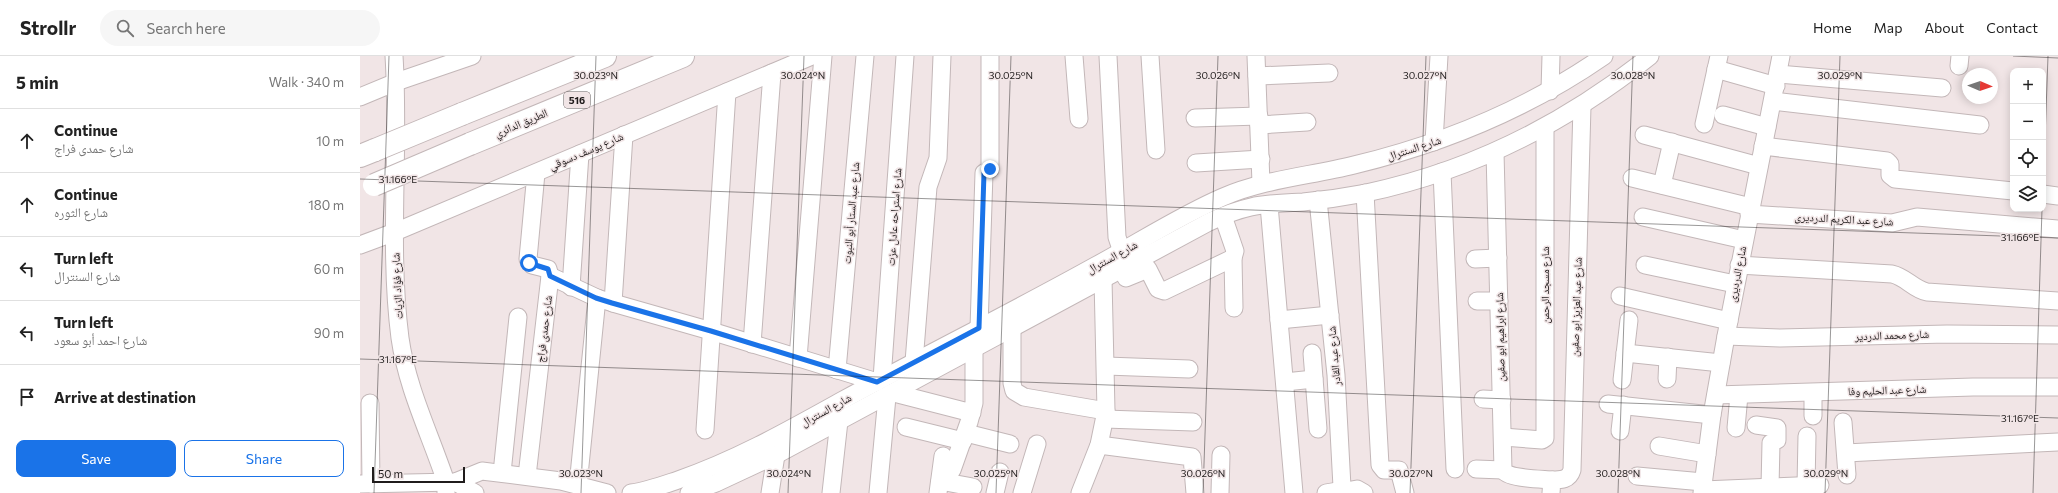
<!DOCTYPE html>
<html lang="en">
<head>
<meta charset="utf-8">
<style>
  body { margin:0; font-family:Commissioner,"Noto Naskh Arabic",sans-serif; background:#f6f6f6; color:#222 }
  .controls { position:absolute; right:12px; top:12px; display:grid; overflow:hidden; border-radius:8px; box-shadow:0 2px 10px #0003 }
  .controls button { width:36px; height:36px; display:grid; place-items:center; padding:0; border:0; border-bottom:1px solid #e0e0e0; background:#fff; color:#222; font:20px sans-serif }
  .compass { position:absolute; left:1602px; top:12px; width:36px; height:36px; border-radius:50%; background:#fff; box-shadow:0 2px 10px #0003; rotate:92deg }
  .scale { position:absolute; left:12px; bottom:10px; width:93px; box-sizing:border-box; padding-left:4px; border:2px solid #201c1c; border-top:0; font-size:11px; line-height:14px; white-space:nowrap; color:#201c1c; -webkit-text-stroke:3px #f1e5e6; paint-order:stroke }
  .stop { position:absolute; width:12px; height:12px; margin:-9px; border:3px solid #1a73e8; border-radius:50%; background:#fff }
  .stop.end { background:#1a73e8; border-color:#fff; box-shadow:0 1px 4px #0008 }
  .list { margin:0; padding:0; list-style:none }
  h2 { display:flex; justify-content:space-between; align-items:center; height:52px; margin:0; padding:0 16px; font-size:17px }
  h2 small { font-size:13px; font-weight:400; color:#767676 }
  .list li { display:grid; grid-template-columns:26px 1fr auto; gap:12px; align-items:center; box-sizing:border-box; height:64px; padding:0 16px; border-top:1px solid #e0e0e0 }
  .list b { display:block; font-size:15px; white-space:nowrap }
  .list p { margin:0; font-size:13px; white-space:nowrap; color:#767676 }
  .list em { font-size:13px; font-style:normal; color:#767676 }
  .actions { display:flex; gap:8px; padding:12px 16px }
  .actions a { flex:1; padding:9px 0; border:1px solid #1a73e8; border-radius:8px; text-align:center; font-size:14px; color:#1a73e8 }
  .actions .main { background:#1a73e8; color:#fff }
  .icon { flex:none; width:22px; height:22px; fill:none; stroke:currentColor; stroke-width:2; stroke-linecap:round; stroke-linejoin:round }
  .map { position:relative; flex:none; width:1698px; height:437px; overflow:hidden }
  header { display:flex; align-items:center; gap:24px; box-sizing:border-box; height:56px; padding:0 20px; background:#fff; border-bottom:1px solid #e0e0e0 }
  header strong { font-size:19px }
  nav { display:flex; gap:22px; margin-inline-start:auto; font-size:14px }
  .search { width:280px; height:36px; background:#f6f6f6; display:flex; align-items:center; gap:10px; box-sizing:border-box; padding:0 14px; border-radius:22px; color:#767676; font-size:15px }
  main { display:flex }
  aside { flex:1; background:#fff }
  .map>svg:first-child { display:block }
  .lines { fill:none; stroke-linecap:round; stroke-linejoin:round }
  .minor-casing { stroke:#c3b7b8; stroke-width:19 }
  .highway-casing { stroke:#c3b7b8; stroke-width:24 }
  .minor { stroke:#fff; stroke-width:17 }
  .highway { stroke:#fff; stroke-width:22 }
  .highway-bridge-casing { stroke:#c3b7b8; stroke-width:24; stroke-linecap:butt }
  .highway-bridge { stroke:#fff; stroke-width:22 }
  .route { stroke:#1a73e8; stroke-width:5 }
  .ticks { fill:none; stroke:#201c1c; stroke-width:1; stroke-opacity:0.45 }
  .labels { text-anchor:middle; stroke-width:3; stroke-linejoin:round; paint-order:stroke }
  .shield { fill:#f1e5e6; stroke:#5f5859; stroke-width:1 }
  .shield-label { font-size:10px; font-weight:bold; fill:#201c1c }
  .street-label { font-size:11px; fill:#201c1c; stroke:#f1e5e6 }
  .ticks-label { font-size:10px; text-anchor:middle; fill:#201c1c; stroke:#f1e5e6; stroke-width:3; stroke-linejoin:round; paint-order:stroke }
</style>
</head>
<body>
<header>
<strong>Strollr</strong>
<div class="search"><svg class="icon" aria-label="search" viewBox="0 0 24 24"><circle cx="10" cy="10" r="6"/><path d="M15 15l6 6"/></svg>Search here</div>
<nav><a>Home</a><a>Map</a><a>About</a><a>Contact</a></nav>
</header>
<main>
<aside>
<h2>5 min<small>Walk · 340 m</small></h2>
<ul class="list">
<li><svg class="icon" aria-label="ahead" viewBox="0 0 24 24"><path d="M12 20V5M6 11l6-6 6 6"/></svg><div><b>Continue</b><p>شارع حمدى فراج</p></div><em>10 m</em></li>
<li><svg class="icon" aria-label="ahead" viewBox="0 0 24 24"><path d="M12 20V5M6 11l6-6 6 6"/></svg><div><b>Continue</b><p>شارع الثوره</p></div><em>180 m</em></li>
<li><svg class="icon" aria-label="left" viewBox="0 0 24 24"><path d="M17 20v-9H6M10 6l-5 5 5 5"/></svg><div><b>Turn left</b><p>شارع السنترال</p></div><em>60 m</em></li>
<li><svg class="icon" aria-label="left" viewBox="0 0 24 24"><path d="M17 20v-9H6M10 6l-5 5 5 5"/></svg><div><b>Turn left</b><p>شارع احمد أبو سعود</p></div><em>90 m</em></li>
<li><svg class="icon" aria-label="arrive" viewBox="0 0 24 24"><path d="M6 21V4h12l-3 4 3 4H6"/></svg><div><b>Arrive at destination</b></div></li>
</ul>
<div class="actions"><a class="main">Save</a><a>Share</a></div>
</aside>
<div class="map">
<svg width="1698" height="437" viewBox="0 0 1698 437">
  <rect width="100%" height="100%" fill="#f1e5e6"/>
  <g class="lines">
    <g class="minor-casing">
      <g id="minor">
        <path d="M34,0C40,94 28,189 40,282C47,332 70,378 86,426V437"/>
        <polyline points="714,0 719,63"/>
        <polyline points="748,0 757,181 762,196"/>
        <polyline points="790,0 796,94"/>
        <polyline points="896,0 901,127"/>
        <polyline points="1599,10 1600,0"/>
        <polyline points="1356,13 1416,30"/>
        <polyline points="1418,18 1582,32"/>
        <polyline points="897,20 969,17"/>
        <polyline points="1190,35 1191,0"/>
        <polyline points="0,41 36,26 112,0"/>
        <polyline points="1413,45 1620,69"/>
        <polyline points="1363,59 1407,71"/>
        <polyline points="835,62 899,60"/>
        <polyline points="1344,68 1359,0"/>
        <polyline points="899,69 947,66"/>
        <polyline points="1284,79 1399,110"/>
        <polyline points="1074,86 1079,0"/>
        <polyline points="1403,90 1527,105 1530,108 1530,119 1535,123 1653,135"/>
        <path d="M1135,96L1143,414C1148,423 1182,423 1192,424"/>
        <polyline points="836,107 901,103"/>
        <polyline points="1082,116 1095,413"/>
        <polyline points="1272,122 1391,151"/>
        <polyline points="1302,129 1312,86"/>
        <polyline points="1005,137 1020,409 1024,414 1039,414 1045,437"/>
        <polyline points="1683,138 1698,140"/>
        <polyline points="958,144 976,319 982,431 986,435 997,433 1004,437"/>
        <polyline points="909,149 934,437"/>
        <polyline points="1389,158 1532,167 1557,161 1698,173"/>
        <polyline points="863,160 875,195 873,202 874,252"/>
        <polyline points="1283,161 1384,184"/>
        <polyline points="0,189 35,176 452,0"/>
        <polyline points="1115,203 1138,202"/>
        <polyline points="1285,209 1375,228"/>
        <path d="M1379,209L1532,218C1546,221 1553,233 1567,236L1698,245"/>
        <polyline points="190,220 237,242 253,247 351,275 517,326"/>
        <polyline points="766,222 788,213 798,233 804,235 873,202"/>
        <polyline points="211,231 220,98"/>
        <polyline points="1260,240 1369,265"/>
        <polyline points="1117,245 1139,245"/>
        <polyline points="253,247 264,79"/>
        <polyline points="919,264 970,259"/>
        <polyline points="619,272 624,117 630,113 630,0"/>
        <polyline points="652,272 652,327 654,335 664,341 746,355"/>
        <polyline points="1366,280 1420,282 1587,278 1698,279"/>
        <polyline points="392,288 412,17"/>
        <polyline points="952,297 958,373"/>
        <polyline points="1265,297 1361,307"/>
        <polyline points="438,302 463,0"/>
        <polyline points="554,306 568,131 578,102 582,0"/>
        <polyline points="746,310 829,313"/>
        <polyline points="477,314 505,0"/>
        <polyline points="522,323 545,0"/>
        <polyline points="1307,323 1308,301"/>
        <polyline points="1262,324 1269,264"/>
        <polyline points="925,326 954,323"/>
        <polyline points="534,337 612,357"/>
        <polyline points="1356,339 1613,331 1698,331"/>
        <polyline points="1123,343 1142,344"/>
        <polyline points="10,347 11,428"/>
        <polyline points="1248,348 1352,359"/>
        <polyline points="1453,360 1453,337"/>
        <polyline points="745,363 833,366"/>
        <polyline points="1483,366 1487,419"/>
        <polyline points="1396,369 1417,372 1417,384 1411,387 1410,431"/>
        <polyline points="546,371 603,385"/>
        <polyline points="1376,372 1379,339"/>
        <polyline points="345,374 367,36"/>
        <polyline points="1260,375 1263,349"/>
        <polyline points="606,377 650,388"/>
        <polyline points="1143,381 1182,384 1185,382 1185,72"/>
        <polyline points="739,389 832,401 835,437"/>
        <polyline points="1299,390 1347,398"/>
        <polyline points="1486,397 1698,386"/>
        <polyline points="1116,413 1143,414"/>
        <polyline points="592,414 609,366 614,347 614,294"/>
        <polyline points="142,417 158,261"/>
        <polyline points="167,420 190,220 188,213 172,209 168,203 176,117"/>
        <polyline points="1277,420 1343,426"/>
        <polyline points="580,425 613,431"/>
        <polyline points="95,426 115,437"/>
        <polyline points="0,428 95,426 122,415 201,425 247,437"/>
        <polyline points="218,429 237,242"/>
        <polyline points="1446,430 1447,380"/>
        <polyline points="1343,434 1460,429"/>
        <path d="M271,437C287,435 303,429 318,424C376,404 429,374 483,344C566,299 652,256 735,210C778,187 819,160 863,141C905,123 950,120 994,109C1082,88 1169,52 1244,0"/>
        <path d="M329,437L356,427L416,399L849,166C862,160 877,154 891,151C908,147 926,147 943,146C964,144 985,141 1006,137C1111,115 1206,67 1290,0"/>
        <polyline points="410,437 416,399"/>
        <polyline points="471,437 479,365"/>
        <polyline points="518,437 527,341"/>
        <polyline points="578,437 583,400"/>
        <polyline points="635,437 640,416"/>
        <polyline points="662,437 677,388"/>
        <polyline points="720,437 739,389 746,355 743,223"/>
        <polyline points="860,437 861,399"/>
        <polyline points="966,437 984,434"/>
        <path d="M1191,437L1192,424C1201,424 1209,424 1212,414L1222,50"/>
        <polyline points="1342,437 1352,359 1366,280 1421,0"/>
      </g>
    </g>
    <g class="highway-casing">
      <g id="highway">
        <polyline points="102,58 245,0"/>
        <polyline points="110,88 323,0"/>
        <polyline points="0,100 15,94"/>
      </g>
    </g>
    <use href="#minor" class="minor"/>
    <use href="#highway" class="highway"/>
    <g class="highway-bridge-casing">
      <g id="highway-bridge">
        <polyline points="15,94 102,58"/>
        <polyline points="14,129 110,88"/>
      </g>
    </g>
    <use href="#highway-bridge" class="highway-bridge"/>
  </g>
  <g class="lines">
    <polyline class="route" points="169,207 188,213 190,220 236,242 252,247 351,275 517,326 619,272 624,117 630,113"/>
  </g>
  <path class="ticks" d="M1653,0L1698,2M0,123L1698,182M1683,138L1688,0M0,303L1698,362M14,437L29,0M221,437L236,0M428,437L444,0M636,437L651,0M843,437L858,0M1050,437L1066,0M1258,437L1273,0M1465,437L1480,0M1673,437L1682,153"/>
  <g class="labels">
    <rect class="shield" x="204" y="36" width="26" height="16" rx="3"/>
    <g class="shield-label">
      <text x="217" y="48">516</text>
    </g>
    <g class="street-label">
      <text transform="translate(161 67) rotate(-23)" y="4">الطريق الدائري</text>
      <text transform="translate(1054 92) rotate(-18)" y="4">شارع السنترال</text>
      <text transform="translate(226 95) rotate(-23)" y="4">شارع يوسف دسوقي</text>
      <text transform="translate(491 157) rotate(-85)" y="4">شارع عبد الستار أبو النبوت</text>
      <text transform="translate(534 161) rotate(-86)" y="4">شارع استراحه عادل عزت</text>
      <text transform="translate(1484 163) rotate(3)" y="4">شارع عبد الكريم الدرديرى</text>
      <text transform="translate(752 201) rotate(-29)" y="4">شارع السنترال</text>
      <text transform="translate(1377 218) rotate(-79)" y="4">شارع الدرديرى</text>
      <text transform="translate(1185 229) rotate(-90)" y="4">شارع مسجد الرحمن</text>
      <text transform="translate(37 230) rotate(-93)" y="4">شارع فؤاد الزيات</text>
      <text transform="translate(1216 251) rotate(-88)" y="4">شارع عبد العزيز ابو صفين</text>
      <text transform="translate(184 273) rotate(-83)" y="4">شارع حمدى فراج</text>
      <text transform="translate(1532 279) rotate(-2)" y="4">شارع محمد الدردير</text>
      <text transform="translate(1140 281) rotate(-91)" y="4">شارع ابراهيم ابو صفين</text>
      <text transform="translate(974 300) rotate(-95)" y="4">شارع عبد القادر</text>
      <text transform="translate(1527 334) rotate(-2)" y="4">شارع عبد الحليم وفا</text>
      <text transform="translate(466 354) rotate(-29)" y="4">شارع السنترال</text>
    </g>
  </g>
  <g class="ticks-label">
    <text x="236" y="23">30.023°N</text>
    <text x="443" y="23">30.024°N</text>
    <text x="651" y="23">30.025°N</text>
    <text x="858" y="23">30.026°N</text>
    <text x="1065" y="23">30.027°N</text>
    <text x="1273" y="23">30.028°N</text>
    <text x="1480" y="23">30.029°N</text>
    <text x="38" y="127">31.166°E</text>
    <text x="1660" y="185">31.166°E</text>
    <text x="38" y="307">31.167°E</text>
    <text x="1660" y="366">31.167°E</text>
    <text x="221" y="421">30.023°N</text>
    <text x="429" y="421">30.024°N</text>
    <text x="636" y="421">30.025°N</text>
    <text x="843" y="421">30.026°N</text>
    <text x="1051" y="421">30.027°N</text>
    <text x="1258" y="421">30.028°N</text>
    <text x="1466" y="421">30.029°N</text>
  </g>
</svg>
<div class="controls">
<button>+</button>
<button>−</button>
<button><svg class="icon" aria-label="locate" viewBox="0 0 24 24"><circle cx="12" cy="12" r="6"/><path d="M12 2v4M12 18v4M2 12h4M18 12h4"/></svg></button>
<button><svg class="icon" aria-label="layers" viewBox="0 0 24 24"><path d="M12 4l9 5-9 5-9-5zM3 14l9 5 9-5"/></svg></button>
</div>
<svg class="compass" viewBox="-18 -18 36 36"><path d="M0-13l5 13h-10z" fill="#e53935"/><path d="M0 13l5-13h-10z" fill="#767676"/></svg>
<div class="scale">50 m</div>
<div class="stop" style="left:169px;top:207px"></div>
<div class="stop end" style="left:630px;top:113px"></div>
</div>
</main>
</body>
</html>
